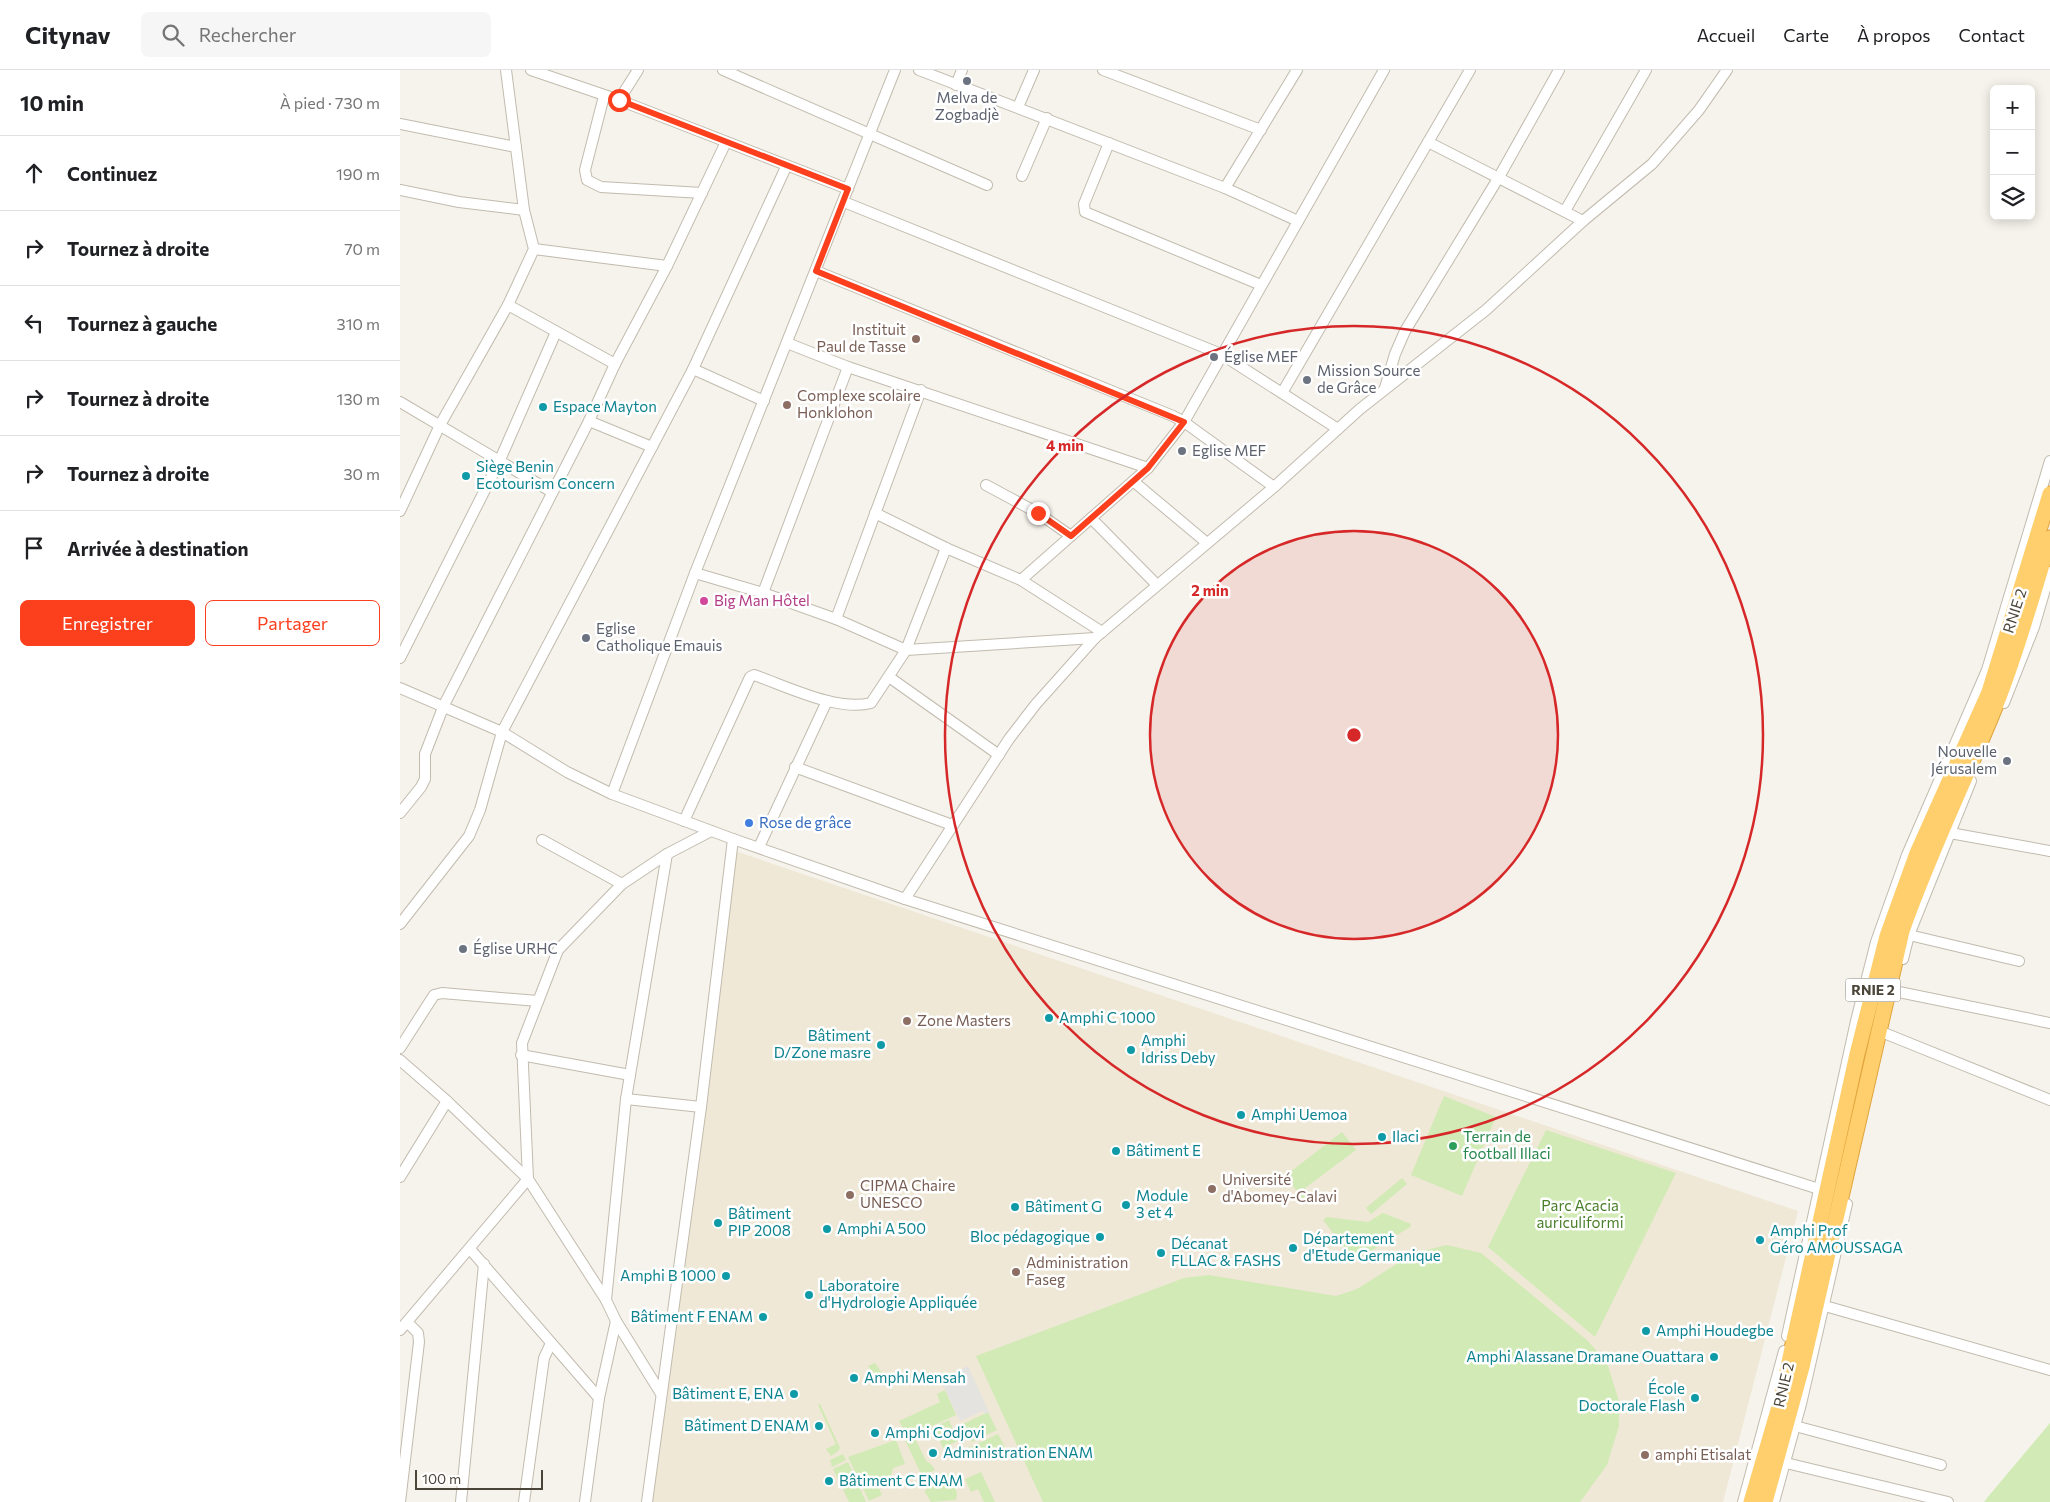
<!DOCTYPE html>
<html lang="fr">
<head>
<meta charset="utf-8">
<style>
  body { margin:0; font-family:Commissioner,sans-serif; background:#f6f6f6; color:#202124 }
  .controls { position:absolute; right:15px; top:15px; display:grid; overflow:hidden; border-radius:8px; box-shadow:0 2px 12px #0003 }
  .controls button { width:45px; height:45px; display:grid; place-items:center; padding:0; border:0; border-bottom:1px solid #e0e0e0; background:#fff; color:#202124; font:25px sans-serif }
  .scale { position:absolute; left:15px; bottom:12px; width:128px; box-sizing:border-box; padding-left:5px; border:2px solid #4b4439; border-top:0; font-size:14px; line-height:18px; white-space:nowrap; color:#4b4439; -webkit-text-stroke:4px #fff; paint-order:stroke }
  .stop { position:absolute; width:15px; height:15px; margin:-11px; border:4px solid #fc3f1d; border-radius:50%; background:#fff }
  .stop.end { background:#fc3f1d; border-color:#fff; box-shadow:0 1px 5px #0008 }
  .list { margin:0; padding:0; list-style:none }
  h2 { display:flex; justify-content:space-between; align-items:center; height:65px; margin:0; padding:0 20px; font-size:21px }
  h2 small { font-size:16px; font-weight:400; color:#757577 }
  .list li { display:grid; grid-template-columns:32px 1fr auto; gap:15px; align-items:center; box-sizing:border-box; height:75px; padding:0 20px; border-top:1px solid #e0e0e0 }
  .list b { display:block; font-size:19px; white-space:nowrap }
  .list em { font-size:16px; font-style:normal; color:#757577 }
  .actions { display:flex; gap:10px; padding:15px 20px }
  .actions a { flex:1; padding:11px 0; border:1px solid #fc3f1d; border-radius:8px; text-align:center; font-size:18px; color:#fc3f1d }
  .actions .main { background:#fc3f1d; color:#fff }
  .icon { flex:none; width:28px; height:28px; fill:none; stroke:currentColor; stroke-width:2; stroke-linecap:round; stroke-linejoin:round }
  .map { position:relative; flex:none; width:1650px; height:1432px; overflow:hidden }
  header { display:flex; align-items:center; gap:30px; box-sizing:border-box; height:70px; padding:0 25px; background:#fff; border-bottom:1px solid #e0e0e0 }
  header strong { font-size:24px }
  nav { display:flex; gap:28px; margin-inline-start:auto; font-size:18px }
  .search { width:350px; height:45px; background:#f6f6f6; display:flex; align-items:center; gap:12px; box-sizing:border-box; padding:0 18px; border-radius:8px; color:#757577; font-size:19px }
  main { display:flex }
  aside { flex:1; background:#fff }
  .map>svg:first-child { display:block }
  .education { fill:#efe8d6 }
  .green { fill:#d2eab5 }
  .parking { fill:#e5e3e0 }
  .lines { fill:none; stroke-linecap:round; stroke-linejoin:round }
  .minor-casing { stroke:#c2bbae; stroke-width:12 }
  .highway-casing { stroke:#e0a43c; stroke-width:17 }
  .minor { stroke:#fff; stroke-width:10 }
  .highway { stroke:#ffcf6e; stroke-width:15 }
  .route { stroke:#fc3f1d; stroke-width:6 }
  .ring { fill:none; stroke:#d62828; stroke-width:2.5 }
  .worship-dot { fill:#6b7280; stroke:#fff; stroke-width:2 }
  .education-dot { fill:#8d6e63; stroke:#fff; stroke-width:2 }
  .culture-dot { fill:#0f9aa8; stroke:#fff; stroke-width:2 }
  .hotel-dot { fill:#d1479c; stroke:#fff; stroke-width:2 }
  .shop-dot { fill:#3f7fe0; stroke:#fff; stroke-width:2 }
  .leisure-dot { fill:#2e9e5b; stroke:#fff; stroke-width:2 }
  .labels { text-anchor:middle; stroke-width:5; stroke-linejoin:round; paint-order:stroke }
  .shield { fill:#fff; stroke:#817c74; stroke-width:1 }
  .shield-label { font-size:14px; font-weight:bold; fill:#4b4439 }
  .worship-label { font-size:15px; fill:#5b616d; stroke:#fff; text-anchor:start }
  .education-label { font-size:15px; fill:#785e54; stroke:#fff; text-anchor:start }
  .culture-label { font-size:15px; fill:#0d838f; stroke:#fff; text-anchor:start }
  .hotel-label { font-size:15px; fill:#b23c85; stroke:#fff; text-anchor:start }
  .street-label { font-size:15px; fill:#4b4439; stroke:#fff }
  .shop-label { font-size:15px; fill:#366cbe; stroke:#fff; text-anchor:start }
  .leisure-label { font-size:15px; fill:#27864d; stroke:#fff; text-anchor:start }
  .park-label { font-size:15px; fill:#4a7f2a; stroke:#fff }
  .centre { fill:#d62828; stroke:#fff; stroke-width:2.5 }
  .ring-label { font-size:15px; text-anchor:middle; font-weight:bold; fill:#d62828; stroke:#fff; stroke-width:5; stroke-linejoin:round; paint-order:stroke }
</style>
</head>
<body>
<header>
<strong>Citynav</strong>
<div class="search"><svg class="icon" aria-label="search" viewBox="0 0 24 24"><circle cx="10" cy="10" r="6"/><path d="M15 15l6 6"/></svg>Rechercher</div>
<nav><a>Accueil</a><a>Carte</a><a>À propos</a><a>Contact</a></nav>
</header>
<main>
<aside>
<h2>10 min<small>À pied · 730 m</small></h2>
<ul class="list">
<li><svg class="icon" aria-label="ahead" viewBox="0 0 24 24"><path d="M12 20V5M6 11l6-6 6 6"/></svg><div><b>Continuez</b></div><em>190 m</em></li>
<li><svg class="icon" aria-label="right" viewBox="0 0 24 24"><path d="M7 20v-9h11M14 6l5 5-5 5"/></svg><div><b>Tournez à droite</b></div><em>70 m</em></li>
<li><svg class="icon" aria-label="left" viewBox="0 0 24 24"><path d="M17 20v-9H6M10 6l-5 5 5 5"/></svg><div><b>Tournez à gauche</b></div><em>310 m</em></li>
<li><svg class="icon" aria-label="right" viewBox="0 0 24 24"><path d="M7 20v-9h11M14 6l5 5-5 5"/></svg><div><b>Tournez à droite</b></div><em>130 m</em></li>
<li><svg class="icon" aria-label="right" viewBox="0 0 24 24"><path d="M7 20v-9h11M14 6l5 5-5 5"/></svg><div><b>Tournez à droite</b></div><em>30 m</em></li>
<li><svg class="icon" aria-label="arrive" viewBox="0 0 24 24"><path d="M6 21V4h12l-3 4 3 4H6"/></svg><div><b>Arrivée à destination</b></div></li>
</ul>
<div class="actions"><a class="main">Enregistrer</a><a>Partager</a></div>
</aside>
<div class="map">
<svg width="1650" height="1432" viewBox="0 0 1650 1432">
  <rect width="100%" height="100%" fill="#f6f3ec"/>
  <polygon class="education" points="335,781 1398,1141 1323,1432 248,1432"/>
  <g class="green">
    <polygon points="1044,1026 1096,1047 1062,1126 1011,1105"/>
    <polygon points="1146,1060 1276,1103 1195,1267 1088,1177"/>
    <polygon points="942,1062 956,1080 905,1118 911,1126 905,1131 885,1106"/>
    <polygon points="1002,1108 1007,1114 971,1144 966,1138"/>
    <polygon points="983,1143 1011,1154 1010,1157 955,1191 923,1150 927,1147 968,1152"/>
    <polygon points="1047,1175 1081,1183 1188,1271 1207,1293 1219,1331 1219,1356 1207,1395 1180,1432 643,1432 576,1286 784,1208 809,1205 936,1226 957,1219 1014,1183"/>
    <polygon points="475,1293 487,1310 480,1313 468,1296"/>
    <polygon points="545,1320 556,1345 508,1367 499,1351 540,1332 537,1324"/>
    <polygon points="420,1334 440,1378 437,1382 431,1386 426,1379 436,1374 418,1335"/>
    <polygon points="588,1342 597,1360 572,1372 563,1354"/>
    <polygon points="549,1350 558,1371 543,1378 534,1359 515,1368 526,1391 531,1394 535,1400 522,1406 505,1370"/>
    <polygon points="1650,1353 1650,1432 1584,1432 1587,1428"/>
    <polygon points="598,1364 607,1381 587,1389 580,1377 565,1384 564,1380"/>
    <polygon points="496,1370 505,1394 493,1398 491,1406 481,1410 479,1418 482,1425 469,1431 448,1387"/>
    <polygon points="443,1384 446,1390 432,1397 430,1390"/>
    <polygon points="448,1392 466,1432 449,1432 433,1399"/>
    <polygon points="581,1402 595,1432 584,1432 578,1419 571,1422 565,1409"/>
    <polygon points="550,1403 557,1423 556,1430 531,1432 525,1422 528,1411"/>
  </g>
  <polygon class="parking" points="568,1296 589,1342 585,1344 583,1341 560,1351 540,1309"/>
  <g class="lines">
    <g class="minor-casing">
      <g id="minor">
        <polyline points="131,0 219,30 448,119"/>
        <polyline points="323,0 587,115"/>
        <polyline points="519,0 825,118 898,151"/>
        <polyline points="703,0 861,60"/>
        <polyline points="556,15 562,0"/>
        <polyline points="204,26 185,100 187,110 201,117 302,123"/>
        <polyline points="219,30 238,0"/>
        <polyline points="618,37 634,0"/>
        <polyline points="0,54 116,77"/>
        <polyline points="1028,72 1183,151"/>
        <polyline points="709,73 684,134 685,142 861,215"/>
        <polyline points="622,106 647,48"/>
        <polyline points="825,118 897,0"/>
        <polyline points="0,120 59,132 124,140"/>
        <polyline points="444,132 821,284 938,359"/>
        <polyline points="1165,141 1246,0"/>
        <polyline points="134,179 267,196"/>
        <polyline points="416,201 773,346 784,352 874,417"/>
        <polyline points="108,235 215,294"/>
        <polyline points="387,273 448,297 748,398"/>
        <polyline points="293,299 364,331"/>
        <polyline points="985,318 995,284 1005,261 1099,107 1159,0"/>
        <polyline points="882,323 1070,0"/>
        <polyline points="0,332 152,422"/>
        <polyline points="189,351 252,377"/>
        <polyline points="733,411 807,473"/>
        <polyline points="586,415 638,443 671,466"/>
        <polyline points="0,441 40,355 108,235 134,179 124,140 106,0"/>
        <polyline points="475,443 546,478 621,510 702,562"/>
        <polyline points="691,448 757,515"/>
        <polyline points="295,503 363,523 436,549 506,580 695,568"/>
        <polyline points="621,510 748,398 784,352 984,0"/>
        <polyline points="363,523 448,297"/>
        <polyline points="436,549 521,320"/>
        <polyline points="0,588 99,392 156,262"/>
        <polyline points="489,607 599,685"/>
        <polyline points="0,618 102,662 167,702 212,724 333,769 505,829 1419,1119"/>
        <polyline points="1604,633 1634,557 1650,502"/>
        <polyline points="395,697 552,755"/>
        <polyline points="212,724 295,503 495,0"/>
        <polyline points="0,743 21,717 25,709 25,684 44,635 189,351 215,294 267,196 326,72"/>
        <path d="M284,751L350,607L354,605C386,616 438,642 471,633L506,580L546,478"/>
        <polyline points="1550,763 1650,781"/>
        <polyline points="142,770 222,814"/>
        <polyline points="359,777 427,631"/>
        <polyline points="505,829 609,669 636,634 695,568 874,417 960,339 1086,240 1183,151 1252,94 1299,40 1327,0"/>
        <polyline points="0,854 69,766 80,740 102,662 293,299 386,97"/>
        <polyline points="1509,865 1619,891"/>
        <polyline points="1503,889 1509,865 1571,711"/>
        <polyline points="1494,921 1650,953"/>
        <polyline points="1484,963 1650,1030"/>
        <polyline points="0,978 34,925 42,923 138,931"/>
        <polyline points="121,985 230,1005"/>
        <polyline points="0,990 47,1031 128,1109 206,1230 216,1251 260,1322"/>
        <polyline points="226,1029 301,1037"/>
        <polyline points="0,1107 47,1031"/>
        <polyline points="70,1179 199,1328"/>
        <polyline points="206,1230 226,1029 267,784"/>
        <polyline points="1425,1236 1650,1300"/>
        <polyline points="0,1260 128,1109 122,973 158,880 222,814 267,784 311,761"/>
        <polyline points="1387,1266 1456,951 1476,872 1507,785 1587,600 1650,391"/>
        <polyline points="1395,1356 1541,1395"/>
        <polyline points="1386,1393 1548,1432"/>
        <polyline points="0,1432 19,1272 18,1263 7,1252"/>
        <polyline points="61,1432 84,1194"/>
        <polyline points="124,1432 144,1288 151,1273"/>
        <polyline points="185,1432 199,1328 216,1251"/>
        <polyline points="247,1432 301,1037 333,769"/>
        <polyline points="1343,1432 1384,1281"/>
        <polyline points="1374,1432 1401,1334 1447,1134"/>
      </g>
    </g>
    <g class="highway-casing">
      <g id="highway">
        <polyline points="1351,1432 1380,1333 1457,984 1487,866 1517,783 1589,622 1650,424"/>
        <path d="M1365,1432L1402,1297L1502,861C1530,781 1568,705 1599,627C1619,575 1634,521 1650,468"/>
      </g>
    </g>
    <use href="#minor" class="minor"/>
    <use href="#highway" class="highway"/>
  </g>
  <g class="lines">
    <polyline class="route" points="219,30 448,119 416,201 784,352 748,398 671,466 638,443"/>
  </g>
  <circle cx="954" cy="665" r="204" fill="#d62828" fill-opacity=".12"/>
  <g class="ring">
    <circle cx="954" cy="665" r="204"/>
    <circle cx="954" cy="665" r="409"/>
  </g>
  <g class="worship-dot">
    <circle cx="567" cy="11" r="5"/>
    <circle cx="814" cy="287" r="5"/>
    <circle cx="907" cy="310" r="5"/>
    <circle cx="782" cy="381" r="5"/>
    <circle cx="186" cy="568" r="5"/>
    <circle cx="1607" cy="691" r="5"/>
    <circle cx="63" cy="879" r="5"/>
  </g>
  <g class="education-dot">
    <circle cx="516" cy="269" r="5"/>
    <circle cx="387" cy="335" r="5"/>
    <circle cx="507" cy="951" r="5"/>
    <circle cx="812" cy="1119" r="5"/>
    <circle cx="450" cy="1125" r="5"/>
    <circle cx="616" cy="1202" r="5"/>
    <circle cx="1245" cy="1385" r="5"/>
  </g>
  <g class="culture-dot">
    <circle cx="143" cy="337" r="5"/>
    <circle cx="66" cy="406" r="5"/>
    <circle cx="649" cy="948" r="5"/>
    <circle cx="481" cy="975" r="5"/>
    <circle cx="731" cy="980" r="5"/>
    <circle cx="841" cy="1045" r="5"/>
    <circle cx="982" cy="1067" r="5"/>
    <circle cx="716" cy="1081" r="5"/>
    <circle cx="726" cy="1135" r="5"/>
    <circle cx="615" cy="1137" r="5"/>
    <circle cx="318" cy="1153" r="5"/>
    <circle cx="427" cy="1159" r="5"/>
    <circle cx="700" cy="1167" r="5"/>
    <circle cx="1360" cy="1170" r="5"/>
    <circle cx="893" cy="1178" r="5"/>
    <circle cx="761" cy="1183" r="5"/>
    <circle cx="326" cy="1206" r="5"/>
    <circle cx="409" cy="1225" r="5"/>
    <circle cx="363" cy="1247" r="5"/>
    <circle cx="1246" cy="1261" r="5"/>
    <circle cx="1314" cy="1287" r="5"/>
    <circle cx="454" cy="1308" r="5"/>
    <circle cx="394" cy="1324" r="5"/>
    <circle cx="1295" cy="1328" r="5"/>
    <circle cx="419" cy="1356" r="5"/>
    <circle cx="475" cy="1363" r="5"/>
    <circle cx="533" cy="1383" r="5"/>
    <circle cx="429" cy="1411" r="5"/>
  </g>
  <circle class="hotel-dot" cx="304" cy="531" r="5"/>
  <circle class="shop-dot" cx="349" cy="753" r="5"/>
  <circle class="leisure-dot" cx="1053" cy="1076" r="5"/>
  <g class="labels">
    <rect class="shield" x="1445.5" y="908.5" width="55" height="23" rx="4"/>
    <g class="shield-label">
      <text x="1473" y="925">RNIE 2</text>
    </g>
    <g class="worship-label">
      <text x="567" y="33" text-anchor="middle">Melva de<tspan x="567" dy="17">Zogbadjè</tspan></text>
      <text x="824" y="292">Église MEF</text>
      <text x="917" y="306">Mission Source<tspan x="917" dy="17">de Grâce</tspan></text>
      <text x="792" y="386">Eglise MEF</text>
      <text x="196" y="564">Eglise<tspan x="196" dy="17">Catholique Emauis</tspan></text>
      <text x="1597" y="687" text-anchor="end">Nouvelle<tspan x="1597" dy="17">Jérusalem</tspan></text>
      <text x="73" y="884">Église URHC</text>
    </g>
    <g class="education-label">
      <text x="506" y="265" text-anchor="end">Instituit<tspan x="506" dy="17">Paul de Tasse</tspan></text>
      <text x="397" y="331">Complexe scolaire<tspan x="397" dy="17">Honklohon</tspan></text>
      <text x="517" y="956">Zone Masters</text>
      <text x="822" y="1115">Université<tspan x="822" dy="17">d'Abomey-Calavi</tspan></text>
      <text x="460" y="1121">CIPMA Chaire<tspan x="460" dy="17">UNESCO</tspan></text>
      <text x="626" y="1198">Administration<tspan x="626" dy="17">Faseg</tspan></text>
      <text x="1255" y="1390">amphi Etisalat</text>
    </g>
    <g class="culture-label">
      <text x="153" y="342">Espace Mayton</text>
      <text x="76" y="402">Siège Benin<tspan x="76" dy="17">Ecotourism Concern</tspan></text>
      <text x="659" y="953">Amphi C 1000</text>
      <text x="471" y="971" text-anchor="end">Bâtiment<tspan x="471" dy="17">D/Zone masre</tspan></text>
      <text x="741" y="976">Amphi<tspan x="741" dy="17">Idriss Deby</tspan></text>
      <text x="851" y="1050">Amphi Uemoa</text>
      <text x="992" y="1072">Ilaci</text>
      <text x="726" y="1086">Bâtiment E</text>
      <text x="736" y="1131">Module<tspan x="736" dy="17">3 et 4</tspan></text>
      <text x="625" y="1142">Bâtiment G</text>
      <text x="328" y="1149">Bâtiment<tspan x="328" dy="17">PIP 2008</tspan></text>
      <text x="437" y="1164">Amphi A 500</text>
      <text x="1370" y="1166">Amphi Prof<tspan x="1370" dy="17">Géro AMOUSSAGA</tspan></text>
      <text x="690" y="1172" text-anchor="end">Bloc pédagogique</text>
      <text x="903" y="1174">Département<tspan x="903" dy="17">d'Etude Germanique</tspan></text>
      <text x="771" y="1179">Décanat<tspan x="771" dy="17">FLLAC &amp; FASHS</tspan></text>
      <text x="316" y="1211" text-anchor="end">Amphi B 1000</text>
      <text x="419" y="1221">Laboratoire<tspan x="419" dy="17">d'Hydrologie Appliquée</tspan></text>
      <text x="353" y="1252" text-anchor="end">Bâtiment F ENAM</text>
      <text x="1256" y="1266">Amphi Houdegbe</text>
      <text x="1304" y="1292" text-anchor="end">Amphi Alassane Dramane Ouattara</text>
      <text x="464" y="1313">Amphi Mensah</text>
      <text x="1285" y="1324" text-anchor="end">École<tspan x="1285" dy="17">Doctorale Flash</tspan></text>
      <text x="384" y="1329" text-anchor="end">Bâtiment E, ENA</text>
      <text x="409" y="1361" text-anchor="end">Bâtiment D ENAM</text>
      <text x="485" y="1368">Amphi Codjovi</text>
      <text x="543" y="1388">Administration ENAM</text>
      <text x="439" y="1416">Bâtiment C ENAM</text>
    </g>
    <g class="hotel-label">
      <text x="314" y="536">Big Man Hôtel</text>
    </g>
    <g class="street-label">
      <text transform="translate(1615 541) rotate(-72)" y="5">RNIE 2</text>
      <text transform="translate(1384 1315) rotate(-77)" y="5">RNIE 2</text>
    </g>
    <g class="shop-label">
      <text x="359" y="758">Rose de grâce</text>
    </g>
    <g class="leisure-label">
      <text x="1063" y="1072">Terrain de<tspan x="1063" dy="17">football Illaci</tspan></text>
    </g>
    <g class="park-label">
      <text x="1180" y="1141">Parc Acacia<tspan x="1180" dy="17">auriculiformi</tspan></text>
    </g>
  </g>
  <circle cx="954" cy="665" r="8" class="centre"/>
  <g class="ring-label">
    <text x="665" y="381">4 min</text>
    <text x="810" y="526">2 min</text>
  </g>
</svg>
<div class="controls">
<button>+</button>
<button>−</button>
<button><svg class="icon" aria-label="layers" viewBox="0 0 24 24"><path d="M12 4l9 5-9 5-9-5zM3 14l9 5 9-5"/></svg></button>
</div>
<div class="scale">100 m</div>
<div class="stop" style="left:219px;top:30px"></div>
<div class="stop end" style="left:638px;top:443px"></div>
</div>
</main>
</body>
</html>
